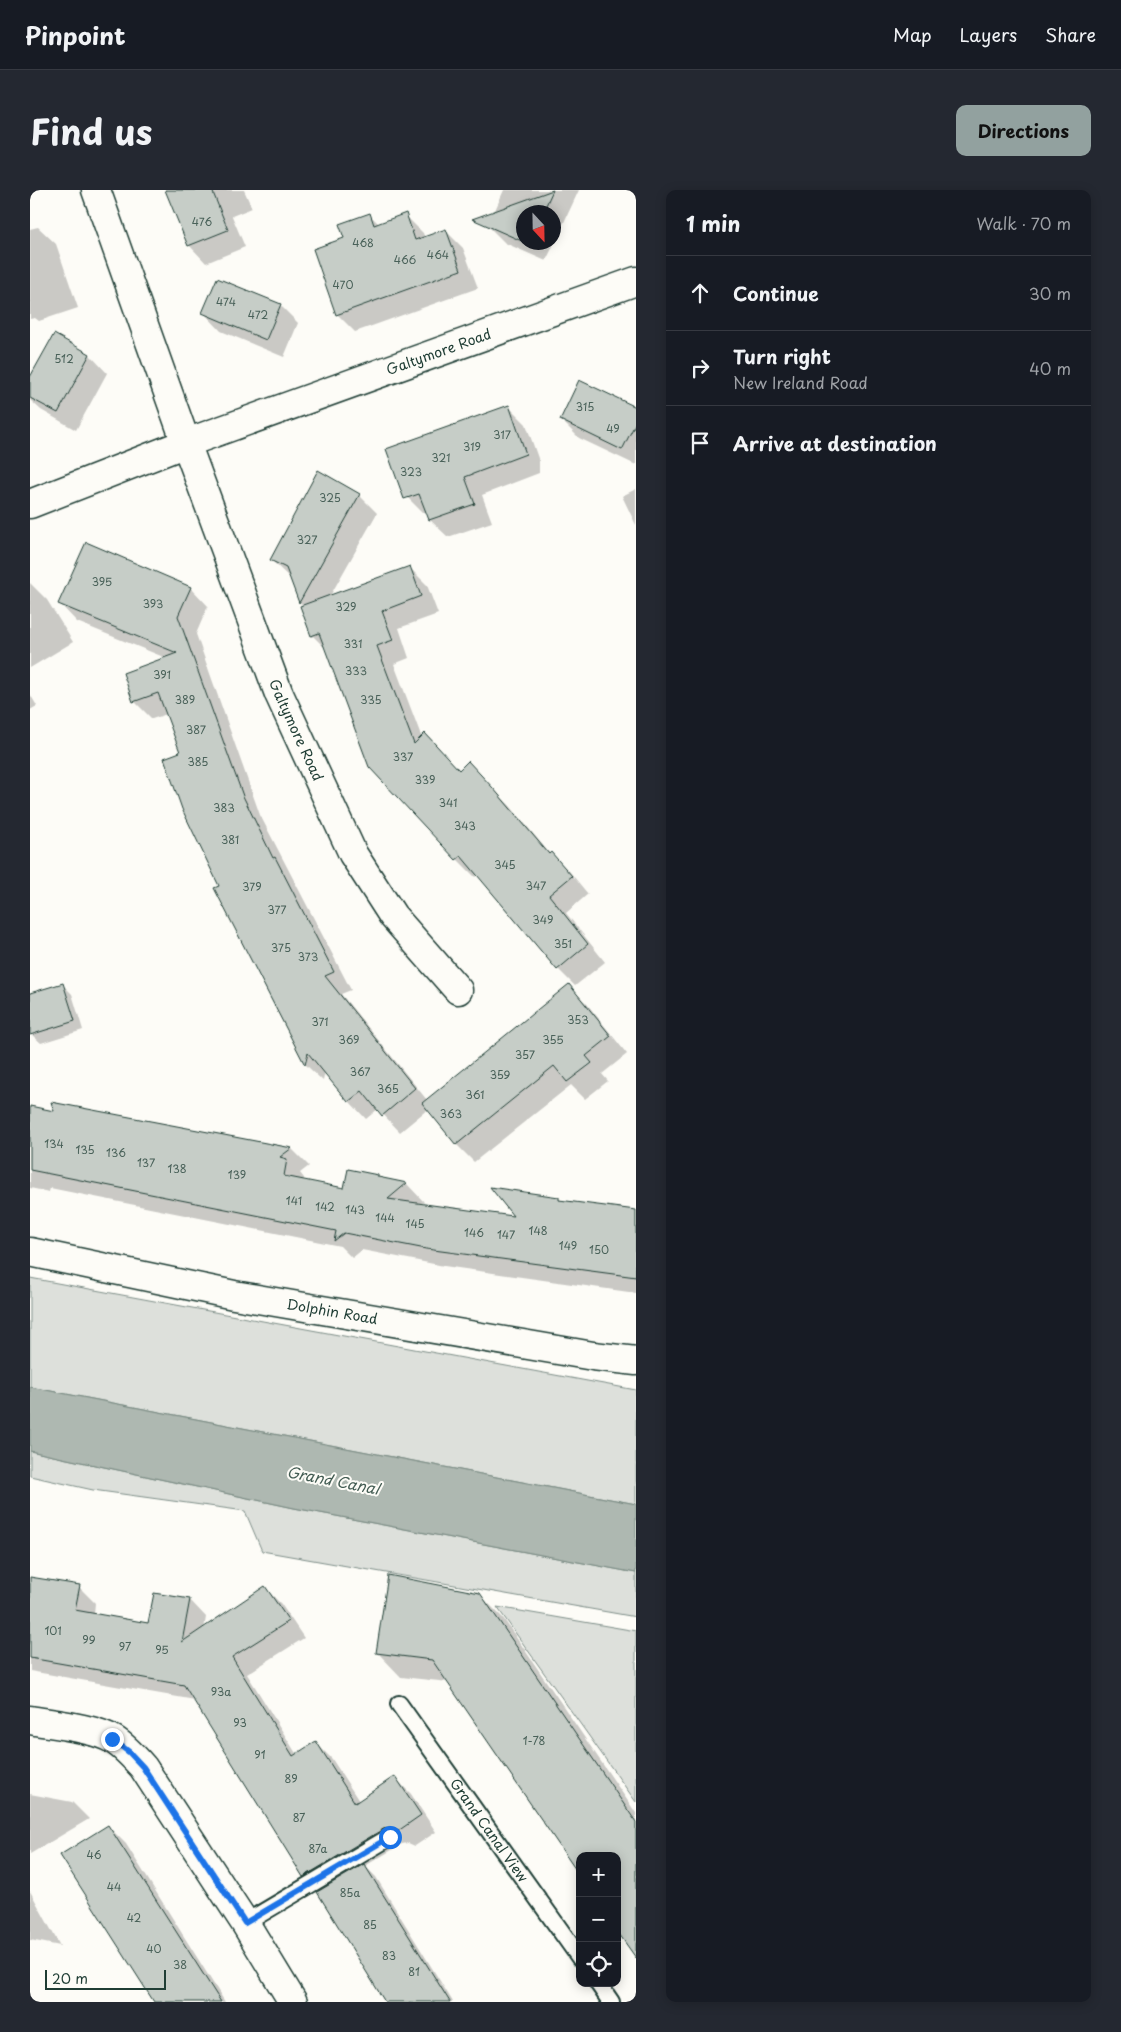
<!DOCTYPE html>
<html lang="en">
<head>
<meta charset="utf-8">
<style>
  body { margin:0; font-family:"Playpen Sans",sans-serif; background:#242831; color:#f1f3f6 }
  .controls { position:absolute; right:15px; bottom:15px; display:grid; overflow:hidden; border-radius:10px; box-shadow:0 2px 12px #0003 }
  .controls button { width:45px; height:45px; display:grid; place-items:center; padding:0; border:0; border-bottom:1px solid #363941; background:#171b24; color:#f1f3f6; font:25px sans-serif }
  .compass { position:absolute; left:486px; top:15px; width:45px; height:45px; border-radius:50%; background:#171b24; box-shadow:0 2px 12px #0003; rotate:158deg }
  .scale { position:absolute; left:15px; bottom:12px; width:121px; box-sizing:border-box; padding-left:5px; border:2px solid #1f3d34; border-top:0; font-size:14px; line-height:18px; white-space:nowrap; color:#1f3d34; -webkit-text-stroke:4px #fdfcf7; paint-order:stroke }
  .stop { position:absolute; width:15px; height:15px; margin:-11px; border:4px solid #1a73e8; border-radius:50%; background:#fff }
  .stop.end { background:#1a73e8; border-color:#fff; box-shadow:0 1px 5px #0008 }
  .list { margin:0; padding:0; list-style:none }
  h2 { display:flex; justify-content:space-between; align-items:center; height:65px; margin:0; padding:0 20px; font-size:21px }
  h2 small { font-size:16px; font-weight:400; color:#9ea1a6 }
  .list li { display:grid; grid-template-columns:32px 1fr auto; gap:15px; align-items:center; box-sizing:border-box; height:75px; padding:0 20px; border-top:1px solid #363941 }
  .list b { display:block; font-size:19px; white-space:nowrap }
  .list p { margin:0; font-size:16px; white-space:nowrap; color:#9ea1a6 }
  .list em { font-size:16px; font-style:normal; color:#9ea1a6 }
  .icon { flex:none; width:28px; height:28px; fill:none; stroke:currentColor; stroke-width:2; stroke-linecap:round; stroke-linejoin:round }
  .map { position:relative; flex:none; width:606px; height:1812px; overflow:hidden; border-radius:10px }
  header { display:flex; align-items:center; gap:30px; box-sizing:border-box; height:70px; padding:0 25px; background:#171b24; border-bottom:1px solid #363941 }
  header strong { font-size:24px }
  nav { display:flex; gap:28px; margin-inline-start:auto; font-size:18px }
  .intro { display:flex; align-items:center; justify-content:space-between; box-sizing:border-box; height:120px; padding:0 30px }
  h1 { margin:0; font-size:35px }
  .button { padding:12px 22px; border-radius:10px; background:#92a19f; color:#111; font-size:18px; font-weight:700 }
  main { display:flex; gap:30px; padding:0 30px }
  aside { flex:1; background:#171b24; border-radius:10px; box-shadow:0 2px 12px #0003 }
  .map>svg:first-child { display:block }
  .green { fill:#dde0db; stroke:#7e8e88 }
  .water { fill:#aeb8b1; stroke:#75877f }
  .shadow { fill:#0003; fill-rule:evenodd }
  .building { fill:#c6cdc7; stroke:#1f3d34 }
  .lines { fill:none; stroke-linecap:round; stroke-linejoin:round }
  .lane-casing { stroke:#1f3d34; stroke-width:20 }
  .street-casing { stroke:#1f3d34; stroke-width:31 }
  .secondary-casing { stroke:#1f3d34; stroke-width:31 }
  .lane { stroke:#fdfcf7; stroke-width:16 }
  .street { stroke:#fdfcf7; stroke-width:28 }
  .secondary { stroke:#fdfcf7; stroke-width:28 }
  .route { stroke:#1a73e8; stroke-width:6 }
  .labels { text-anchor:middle; stroke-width:4; stroke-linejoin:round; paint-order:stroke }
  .number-label { font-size:11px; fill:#496159 }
  .street-label { font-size:14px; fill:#1f3d34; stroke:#fdfcf7 }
  .water-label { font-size:15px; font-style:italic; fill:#435c53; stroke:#fdfcf7 }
</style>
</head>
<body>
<header>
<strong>Pinpoint</strong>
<nav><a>Map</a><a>Layers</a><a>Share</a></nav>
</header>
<div class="intro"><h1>Find us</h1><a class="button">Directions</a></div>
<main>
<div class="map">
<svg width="606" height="1812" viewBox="0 0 606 1812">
  <rect width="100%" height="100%" fill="#fdfcf7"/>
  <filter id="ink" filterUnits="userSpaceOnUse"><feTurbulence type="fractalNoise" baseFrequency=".02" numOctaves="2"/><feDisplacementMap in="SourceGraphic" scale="10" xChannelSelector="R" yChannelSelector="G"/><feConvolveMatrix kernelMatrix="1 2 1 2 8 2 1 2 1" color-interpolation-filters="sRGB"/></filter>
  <g filter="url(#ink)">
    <g class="green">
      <polygon points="0,1088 606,1200 606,1314 0,1197"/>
      <polygon points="0,1261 264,1318 606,1383 606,1427 232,1361 215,1321 63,1300 0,1286"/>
      <polygon points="467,1417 606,1441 606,1612"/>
    </g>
    <polygon class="water" points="0,1197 606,1314 606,1383 264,1318 0,1261"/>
    <g class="shadow">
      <polygon points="137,0 214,0 222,18 202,26 215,57 176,73 159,55"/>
      <path d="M474,0H549L516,71L475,53L458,36ZM493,22H524V52H493Z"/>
      <polygon points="340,25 349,34 375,25 393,43 395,48 415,40 433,58 448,98 325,142 307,124"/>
      <polygon points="8,37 26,54 48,118 9,131 5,128 0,129 0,39"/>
      <polygon points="250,115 268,133 254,167 191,141 174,123"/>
      <polygon points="25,145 60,165 77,183 46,240 11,220 0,210 0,190"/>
      <polygon points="478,216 496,234 509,271 509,283 452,305 462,332 418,347 400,330 397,322 392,322 374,304"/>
      <polygon points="606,218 606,275 549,248 531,230"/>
      <polygon points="606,299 606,335 592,306"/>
      <polygon points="329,305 347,323 300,406 379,377 397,395 408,424 369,438 379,468 364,474 392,548 430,581 456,591 481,617 520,664 539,681 558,704 536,723 575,772 545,796 528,779 448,684 445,687 427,669 340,576 297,460 282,445 273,416 270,412 261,389 241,370"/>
      <polygon points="56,353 161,398 178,416 166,444 230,625 321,800 311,804 397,910 539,796 557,814 597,864 572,884 578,891 555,909 541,895 444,972 426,954 398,919 370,942 348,919 336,929 319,911 295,882 293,891 276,875 186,698 190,696 151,563 137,524 122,529 104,511 136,468 47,432 30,414"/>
      <polygon points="0,393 17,410 43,452 0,478"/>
      <polygon points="0,504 7,516 0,520"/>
      <polygon points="32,794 42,804 53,840 11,853 1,844 0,839 0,805"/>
      <polygon points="23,914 262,959 279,976 270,983 274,988 273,992 315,1000 347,986 350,989 377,994 394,1012 390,1014 486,1027 528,1008 532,1011 606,1020 606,1103 414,1076 332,1060 322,1068 310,1056 20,998 19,1002 0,998 0,918 26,923"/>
      <polygon points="0,1388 49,1397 65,1413 64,1424 120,1434 160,1410 176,1427 174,1439 235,1398 251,1414 274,1448 217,1484 267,1565 286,1553 302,1569 329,1611 365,1588 381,1604 406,1642 385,1656 378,1653 372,1654 335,1676 346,1687 423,1812 356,1812 290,1702 274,1686 165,1510 0,1481"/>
      <polygon points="449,1404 473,1428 606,1623 606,1765 587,1666 419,1492 371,1487 348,1463"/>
      <polygon points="0,1604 42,1612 59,1629 0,1664"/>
      <polygon points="78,1636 96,1654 195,1812 126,1812"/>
      <polygon points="0,1701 30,1756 0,1750"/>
    </g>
    <g class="building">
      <polygon points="135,0 182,0 198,40 158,56"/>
      <polygon points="523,0 513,22 494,22 494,52 442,29"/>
      <polygon points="340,23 344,35 376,23 385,50 416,39 431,80 306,125 283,59 314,48 309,34"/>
      <polygon points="187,88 251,114 236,150 172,123"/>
      <polygon points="24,144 60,164 28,223 0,208 0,187"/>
      <polygon points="549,190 606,217 606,232 592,260 530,230"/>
      <polygon points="479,215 496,264 435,287 445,314 399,330 389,304 374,309 356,259"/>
      <polygon points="288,280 330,304 269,413 256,378 240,370"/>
      <polygon points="56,352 161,397 148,426 213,606 243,668 245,667 304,782 295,786 385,898 352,926 332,901 318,912 278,863 275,875 184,698 189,696 152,619 134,568 150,562 128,503 103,512 93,483 147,463 28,414"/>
      <polygon points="380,376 391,406 352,421 363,450 347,456 384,554 395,543 429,580 438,571 463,598 519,664 521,662 542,686 519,705 558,754 527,780 431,666 426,670 339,577 289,443 281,446 270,416"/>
      <polygon points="33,793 45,831 0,845 0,803"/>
      <polygon points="539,794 581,846 556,866 562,873 537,892 524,876 426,955 392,913"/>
      <polygon points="21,912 262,958 250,967 257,969 254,986 314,998 318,979 348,985 348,987 377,993 358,1009 483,1026 460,997 529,1007 529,1010 606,1020 606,1087 396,1059 314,1043 304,1051 306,1041 0,980 0,916 24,921"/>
      <polygon points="358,1385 450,1403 606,1632 606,1768 587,1741 587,1666 550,1666 550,1686 402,1470 346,1463"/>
      <polygon points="0,1387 50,1395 45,1420 118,1433 124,1403 160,1409 152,1452 235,1396 259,1431 202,1467 263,1566 286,1551 325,1613 365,1586 391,1625 368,1641 360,1637 355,1638 273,1687 154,1495 0,1468"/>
      <polygon points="78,1635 98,1666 191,1812 124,1812 30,1665"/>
      <polygon points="334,1674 392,1767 420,1812 355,1812 287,1702"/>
    </g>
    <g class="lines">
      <g class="lane-casing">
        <g id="lane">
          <path id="s1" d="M369,1514L550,1768"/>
          <polyline points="215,1733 360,1647"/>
          <polyline points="568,1793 581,1812"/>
        </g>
      </g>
      <g class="street-casing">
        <g id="street">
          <path id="s2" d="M66,0L156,253L249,504L323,664L363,726L428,800"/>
          <path id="s3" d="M0,314L156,253L606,91"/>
          <path d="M0,1530C22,1534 66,1538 84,1550C95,1557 104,1567 113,1577L215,1733L263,1812"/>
        </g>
      </g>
      <g class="secondary-casing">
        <g id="secondary">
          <path id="s4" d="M0,1062L204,1105L563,1166L606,1171"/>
        </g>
      </g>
      <use href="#lane" class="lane"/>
      <use href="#street" class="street"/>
      <use href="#secondary" class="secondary"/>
    </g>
  </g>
  <g class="lines" filter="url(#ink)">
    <polyline class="route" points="82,1549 99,1562 113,1577 215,1733 360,1647"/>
  </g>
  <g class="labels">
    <g class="number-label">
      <text x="172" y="36">476</text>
      <text x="333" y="57">468</text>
      <text x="408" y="69">464</text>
      <text x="375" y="74">466</text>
      <text x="313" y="99">470</text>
      <text x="196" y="116">474</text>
      <text x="228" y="129">472</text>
      <text x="34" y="173">512</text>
      <text x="555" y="221">315</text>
      <text x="583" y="243">49</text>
      <text x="472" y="249">317</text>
      <text x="442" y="261">319</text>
      <text x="411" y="272">321</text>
      <text x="381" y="286">323</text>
      <text x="300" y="312">325</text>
      <text x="277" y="354">327</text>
      <text x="72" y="396">395</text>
      <text x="123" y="418">393</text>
      <text x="316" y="421">329</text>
      <text x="323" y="458">331</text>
      <text x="326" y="485">333</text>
      <text x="132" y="489">391</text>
      <text x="155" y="514">389</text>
      <text x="341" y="514">335</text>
      <text x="166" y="544">387</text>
      <text x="373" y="571">337</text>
      <text x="168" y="576">385</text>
      <text x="395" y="594">339</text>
      <text x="418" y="617">341</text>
      <text x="194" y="622">383</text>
      <text x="435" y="640">343</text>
      <text x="200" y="654">381</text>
      <text x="475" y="679">345</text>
      <text x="506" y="700">347</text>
      <text x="222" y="701">379</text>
      <text x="247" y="724">377</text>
      <text x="513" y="734">349</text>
      <text x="533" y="758">351</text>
      <text x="251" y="762">375</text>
      <text x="278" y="771">373</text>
      <text x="548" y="834">353</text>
      <text x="290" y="836">371</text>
      <text x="319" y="854">369</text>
      <text x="523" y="854">355</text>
      <text x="495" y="869">357</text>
      <text x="330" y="886">367</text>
      <text x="470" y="889">359</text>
      <text x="358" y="903">365</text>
      <text x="445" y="909">361</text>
      <text x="421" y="928">363</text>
      <text x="24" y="958">134</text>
      <text x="55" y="964">135</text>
      <text x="86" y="967">136</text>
      <text x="116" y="977">137</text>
      <text x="147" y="983">138</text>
      <text x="207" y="989">139</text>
      <text x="264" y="1015">141</text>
      <text x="295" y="1021">142</text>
      <text x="325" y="1024">143</text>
      <text x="355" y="1032">144</text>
      <text x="385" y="1038">145</text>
      <text x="508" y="1045">148</text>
      <text x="444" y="1047">146</text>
      <text x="476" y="1049">147</text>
      <text x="538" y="1060">149</text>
      <text x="569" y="1064">150</text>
      <text x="23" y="1445">101</text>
      <text x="59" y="1454">99</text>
      <text x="95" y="1461">97</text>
      <text x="132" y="1464">95</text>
      <text x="191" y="1506">93a</text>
      <text x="210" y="1537">93</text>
      <text x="504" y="1555">1-78</text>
      <text x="230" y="1569">91</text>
      <text x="261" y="1593">89</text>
      <text x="269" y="1632">87</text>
      <text x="288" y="1663">87a</text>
      <text x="64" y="1669">46</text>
      <text x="84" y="1701">44</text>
      <text x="320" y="1707">85a</text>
      <text x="104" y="1732">42</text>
      <text x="340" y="1739">85</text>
      <text x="124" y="1763">40</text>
      <text x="359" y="1770">83</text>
      <text x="150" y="1779">38</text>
      <text x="384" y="1786">81</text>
    </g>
    <g class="street-label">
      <text dy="5" stroke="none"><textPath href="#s3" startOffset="436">Galtymore Road</textPath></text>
      <text dy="5" stroke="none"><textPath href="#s2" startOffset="576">Galtymore Road</textPath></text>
      <text dy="5" stroke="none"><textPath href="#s4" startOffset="308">Dolphin Road</textPath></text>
      <text dy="5" stroke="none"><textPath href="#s1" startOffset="155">Grand Canal View</textPath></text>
    </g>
    <g class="water-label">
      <text transform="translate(303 1291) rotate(11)" y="5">Grand Canal</text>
    </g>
  </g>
</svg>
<div class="controls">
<button>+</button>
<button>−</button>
<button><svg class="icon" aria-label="locate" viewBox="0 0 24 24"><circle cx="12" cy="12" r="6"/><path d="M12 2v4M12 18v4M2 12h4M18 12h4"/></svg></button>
</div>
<svg class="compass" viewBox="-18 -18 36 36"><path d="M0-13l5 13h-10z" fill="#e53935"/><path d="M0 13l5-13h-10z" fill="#9ea1a6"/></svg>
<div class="scale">20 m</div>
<div class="stop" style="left:360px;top:1647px"></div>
<div class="stop end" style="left:82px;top:1549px"></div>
</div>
<aside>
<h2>1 min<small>Walk · 70 m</small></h2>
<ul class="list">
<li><svg class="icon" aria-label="ahead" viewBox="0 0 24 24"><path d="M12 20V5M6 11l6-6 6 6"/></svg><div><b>Continue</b></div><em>30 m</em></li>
<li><svg class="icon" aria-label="right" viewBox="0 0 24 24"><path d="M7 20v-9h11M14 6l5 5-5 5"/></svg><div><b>Turn right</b><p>New Ireland Road</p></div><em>40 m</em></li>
<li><svg class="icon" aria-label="arrive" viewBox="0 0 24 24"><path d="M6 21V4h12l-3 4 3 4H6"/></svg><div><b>Arrive at destination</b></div></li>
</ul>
</aside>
</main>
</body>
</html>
